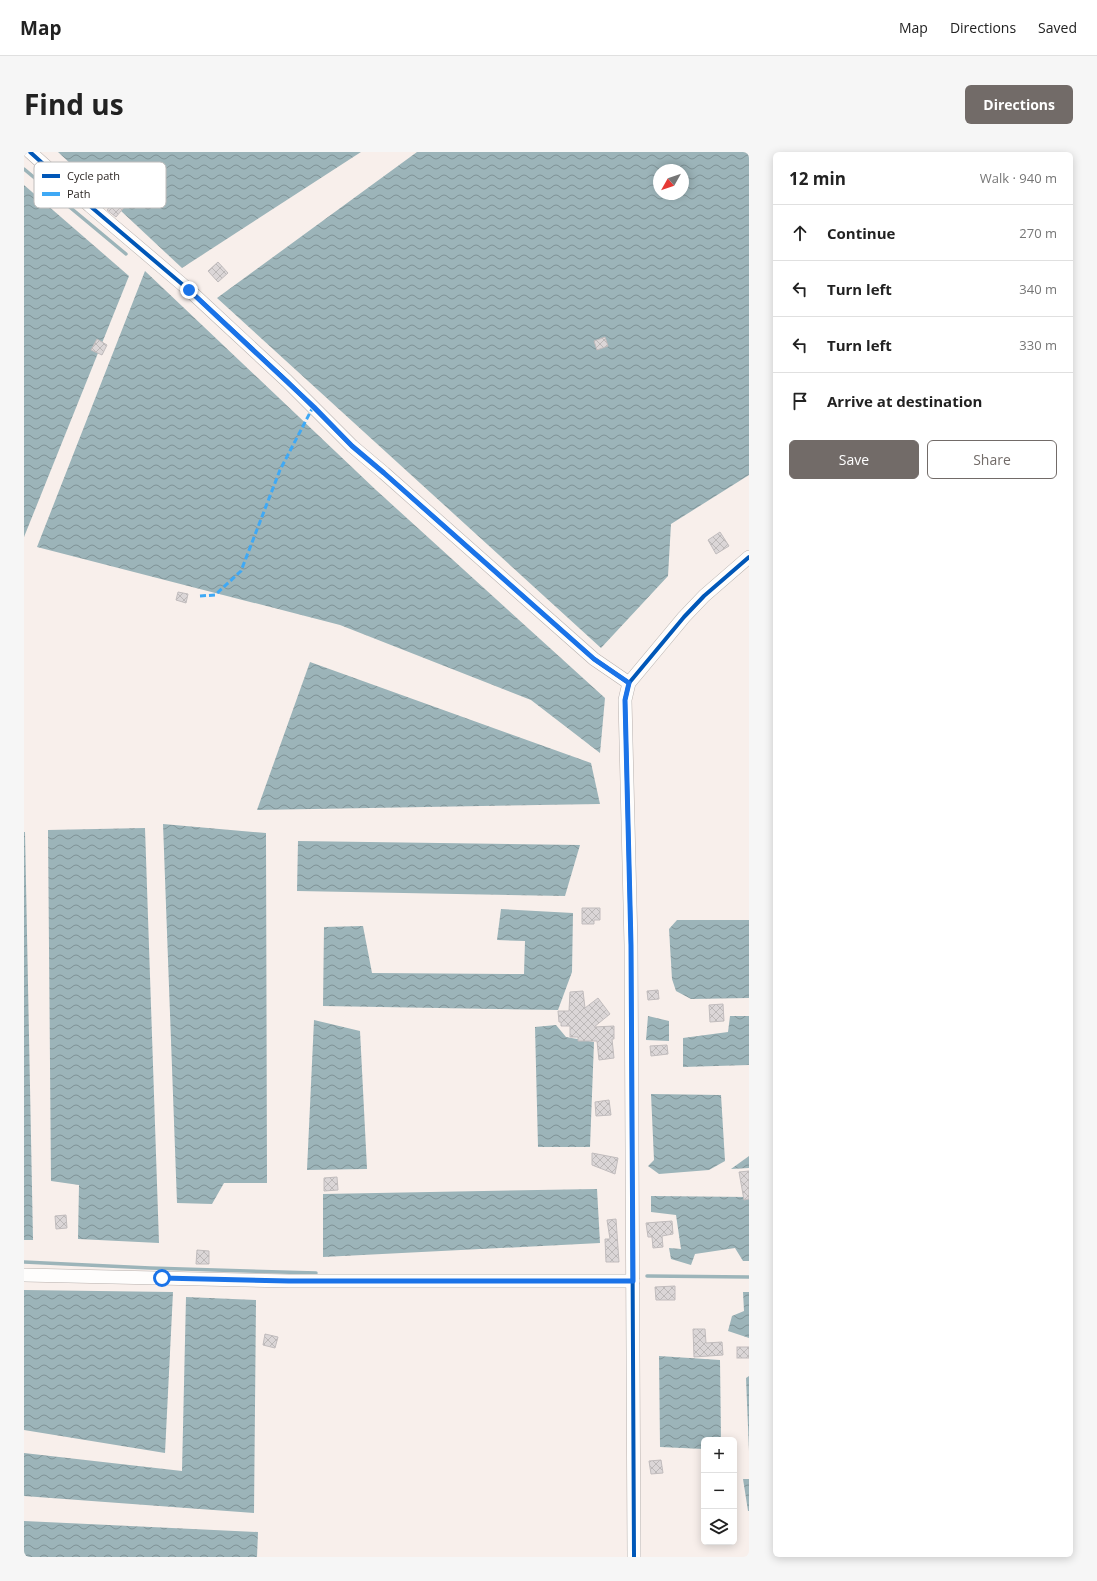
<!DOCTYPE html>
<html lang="en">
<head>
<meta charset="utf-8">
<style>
  body { margin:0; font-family:"Open Sans",sans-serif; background:#f6f6f6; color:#222 }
  .controls { position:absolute; right:12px; bottom:12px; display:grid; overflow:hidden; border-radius:6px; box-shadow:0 2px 10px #0003 }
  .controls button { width:36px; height:36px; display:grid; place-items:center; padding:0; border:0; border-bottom:1px solid #e0e0e0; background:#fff; color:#222; font:20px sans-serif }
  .compass { position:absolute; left:629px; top:12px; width:36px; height:36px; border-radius:50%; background:#fff; box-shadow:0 2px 10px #0003; rotate:230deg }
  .stop { position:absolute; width:12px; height:12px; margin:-9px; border:3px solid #1a73e8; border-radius:50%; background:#fff }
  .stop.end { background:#1a73e8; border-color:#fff; box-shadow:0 1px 4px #0008 }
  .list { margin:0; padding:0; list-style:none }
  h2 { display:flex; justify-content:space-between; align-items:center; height:52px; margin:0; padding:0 16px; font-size:17px }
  h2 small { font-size:13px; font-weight:400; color:#767676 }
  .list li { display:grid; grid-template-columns:26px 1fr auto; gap:12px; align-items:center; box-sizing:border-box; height:56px; padding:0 16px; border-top:1px solid #e0e0e0 }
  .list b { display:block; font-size:15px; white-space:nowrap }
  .list em { font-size:13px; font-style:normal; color:#767676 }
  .actions { display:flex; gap:8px; padding:12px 16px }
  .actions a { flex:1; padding:9px 0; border:1px solid #726b68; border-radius:6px; text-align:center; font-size:14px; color:#726b68 }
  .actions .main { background:#726b68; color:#fff }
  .icon { flex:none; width:22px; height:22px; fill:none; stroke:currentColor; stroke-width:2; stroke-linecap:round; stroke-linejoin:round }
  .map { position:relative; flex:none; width:725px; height:1405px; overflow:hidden; border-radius:6px }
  header { display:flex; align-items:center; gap:24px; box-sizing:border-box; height:56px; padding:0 20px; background:#fff; border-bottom:1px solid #e0e0e0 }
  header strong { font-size:19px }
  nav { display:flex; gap:22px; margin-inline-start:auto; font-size:14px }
  .intro { display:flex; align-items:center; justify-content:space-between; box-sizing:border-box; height:96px; padding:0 24px }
  h1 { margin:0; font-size:28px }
  .button { padding:10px 18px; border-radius:6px; background:#726b68; color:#fff; font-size:14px; font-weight:700 }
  main { display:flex; gap:24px; padding:0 24px }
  aside { flex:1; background:#fff; border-radius:6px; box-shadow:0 2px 10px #0003 }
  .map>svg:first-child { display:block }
  .water { fill:url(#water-waves); fill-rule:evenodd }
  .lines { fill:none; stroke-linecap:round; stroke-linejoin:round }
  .stream { stroke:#9cb4b9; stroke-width:3.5 }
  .building { fill:url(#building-cross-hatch); stroke:#c1bcbd }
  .minor-casing { stroke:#b7b0ad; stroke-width:14 }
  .minor { stroke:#fefdfc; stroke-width:13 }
  .quiet { stroke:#3fa9f5; stroke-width:3; stroke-dasharray:6 3; stroke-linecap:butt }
  .cycleway-casing { stroke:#fff; stroke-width:6 }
  .cycleway { stroke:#0057b8; stroke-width:4 }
  .route { stroke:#1a73e8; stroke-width:5 }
  .key { fill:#fff; stroke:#bfbdbc; stroke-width:1 }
  .key-label { font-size:11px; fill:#2a2421 }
</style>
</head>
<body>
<header>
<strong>Map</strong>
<nav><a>Map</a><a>Directions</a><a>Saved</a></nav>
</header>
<div class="intro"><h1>Find us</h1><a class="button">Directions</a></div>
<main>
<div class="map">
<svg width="725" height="1405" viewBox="0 0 725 1405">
  <defs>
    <pattern id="water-waves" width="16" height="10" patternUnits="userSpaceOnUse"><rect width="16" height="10" fill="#9cb4b9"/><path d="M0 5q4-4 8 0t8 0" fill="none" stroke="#7f9296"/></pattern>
    <pattern id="building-cross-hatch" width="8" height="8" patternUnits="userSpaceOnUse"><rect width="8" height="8" fill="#dbd6d7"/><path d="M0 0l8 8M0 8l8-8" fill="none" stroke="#bcb8b8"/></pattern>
  </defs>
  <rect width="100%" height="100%" fill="#f8efeb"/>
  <g class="water">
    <polygon points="34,0 337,0 158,116"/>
    <path d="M393,0H725V323L647,372L644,424L577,496L193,146ZM635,18H659V42H635Z"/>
    <polygon points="0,33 105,124 0,385"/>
    <polygon points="121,119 352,338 581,546 576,601 507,548 316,473 13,395"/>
    <polygon points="286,510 567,611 576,652 233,658"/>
    <polygon points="139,672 242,681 243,1031 200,1031 188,1052 153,1051"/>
    <polygon points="121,676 135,1091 54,1087 55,1033 27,1029 24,678"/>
    <polygon points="0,680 1,680 9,1088 0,1088"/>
    <polygon points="274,689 556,693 541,744 273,739"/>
    <polygon points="477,757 549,761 548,820 534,858 299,854 300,775 339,774 348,821 500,822 501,789 473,788"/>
    <polygon points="653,768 725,768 725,846 667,847 652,839 648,827 645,777"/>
    <polygon points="624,864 645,869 645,889 622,888"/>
    <polygon points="706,864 725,864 725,913 659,915 659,886 704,880"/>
    <polygon points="290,868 336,879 343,1017 283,1018"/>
    <polygon points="532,873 542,885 570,890 566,995 514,995 511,875"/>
    <polygon points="627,942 697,943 701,1009 685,1018 635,1022 624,1014 630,1008"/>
    <polygon points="725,1004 725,1016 707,1017"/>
    <polygon points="573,1037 576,1091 299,1105 299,1042"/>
    <polygon points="627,1044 725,1045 725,1109 719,1109 711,1096 671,1102 667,1113 647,1107 645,1096 657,1097 652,1063 627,1060"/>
    <polygon points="0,1138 149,1140 141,1301 0,1278"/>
    <polygon points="719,1140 725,1140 725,1186 704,1179 708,1164 720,1159"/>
    <polygon points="162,1145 232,1148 230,1361 0,1344 0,1301 158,1319"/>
    <polygon points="635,1204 696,1208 697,1288 680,1288 680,1297 636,1295"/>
    <polygon points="725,1224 725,1299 722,1226"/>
    <polygon points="719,1327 725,1327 725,1359 724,1359"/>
    <polygon points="0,1369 234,1380 233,1405 0,1405"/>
  </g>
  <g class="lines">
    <g class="stream">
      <polyline points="0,17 102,102"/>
      <polyline points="0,1110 126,1116 292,1121"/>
      <polyline points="623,1124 725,1125"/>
    </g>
  </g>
  <g class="building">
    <polygon points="94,45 102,53 92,65 83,58"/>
    <polygon points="194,110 204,121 194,130 184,119"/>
    <polygon points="581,185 584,194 573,198 570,189"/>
    <polygon points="73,187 83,193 78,203 67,198"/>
    <polygon points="696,380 705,394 692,402 684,388"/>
    <polygon points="154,440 164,442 162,451 152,448"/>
    <polygon points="558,756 576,756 576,768 570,768 570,772 558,772"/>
    <polygon points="634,838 635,847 624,848 623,839"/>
    <polygon points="559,839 561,856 574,846 586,862 570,875 590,874 590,887 588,887 590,906 575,908 573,889 554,889 554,885 546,885 546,874 537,874 537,870 535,870 534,859 545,859 546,840"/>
    <polygon points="699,852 700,869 686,870 685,853"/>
    <polygon points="643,893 644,902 627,904 626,894"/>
    <polygon points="585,948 587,963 572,964 571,950"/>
    <polygon points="568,1001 594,1006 591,1022 568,1013"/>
    <polygon points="725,1019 725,1047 720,1048 715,1020"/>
    <polygon points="313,1025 314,1038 300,1039 300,1026"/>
    <polygon points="42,1063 43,1076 32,1077 31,1064"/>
    <polygon points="592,1067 595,1110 582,1110 581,1087 586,1087 583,1068"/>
    <polygon points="648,1069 649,1082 638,1084 639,1095 629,1096 628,1085 624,1085 622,1071"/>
    <polygon points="173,1098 185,1099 185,1112 172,1112"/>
    <polygon points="651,1134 651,1148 632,1148 631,1135"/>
    <polygon points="669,1177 681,1177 682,1191 698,1190 699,1203 670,1205"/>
    <polygon points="241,1182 254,1185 251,1196 239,1193"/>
    <rect x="713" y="1195" width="12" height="11"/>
    <polygon points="637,1308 639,1321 627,1322 625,1309"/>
  </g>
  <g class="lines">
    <g class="minor-casing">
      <g id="minor">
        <polyline points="6,0 66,54 165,138 263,229 328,294 360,321 570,507 605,531"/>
        <polyline points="0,1123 265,1129 609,1129"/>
        <polyline points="610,1405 607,793 601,548 605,531 660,465 680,444 725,405"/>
      </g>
    </g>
    <use href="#minor" class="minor"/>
    <polyline class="quiet" points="176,444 191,443 217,419 256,318 289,255"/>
    <g class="cycleway-casing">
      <g id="cycleway">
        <polyline points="6,0 66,54 165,138 263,229 328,294 360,321 570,507 605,531"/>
        <polyline points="610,1405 607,793 601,548 605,531 660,465 680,444 725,405"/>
      </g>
    </g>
    <use href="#cycleway" class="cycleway"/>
  </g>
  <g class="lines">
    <polyline class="route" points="138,1126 265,1129 609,1129 607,793 601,548 605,531 570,507 360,321 328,294 290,255 165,138"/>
  </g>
  <rect x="10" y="10" width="132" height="46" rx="6" class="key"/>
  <rect x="18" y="22" width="18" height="4" fill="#0057b8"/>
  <rect x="18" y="40" width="18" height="4" fill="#3fa9f5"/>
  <g class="key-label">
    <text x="43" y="28">Cycle path</text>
    <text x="43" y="46">Path</text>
  </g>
</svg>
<div class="controls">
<button>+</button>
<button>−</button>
<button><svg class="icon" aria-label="layers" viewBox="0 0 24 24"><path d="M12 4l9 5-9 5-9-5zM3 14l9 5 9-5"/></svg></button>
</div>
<svg class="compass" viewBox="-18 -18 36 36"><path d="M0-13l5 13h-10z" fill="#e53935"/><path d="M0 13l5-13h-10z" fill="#767676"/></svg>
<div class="stop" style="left:138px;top:1126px"></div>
<div class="stop end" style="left:165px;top:138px"></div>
</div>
<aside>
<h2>12 min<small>Walk · 940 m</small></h2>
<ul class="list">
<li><svg class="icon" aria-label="ahead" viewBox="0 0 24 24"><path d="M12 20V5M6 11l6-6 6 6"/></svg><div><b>Continue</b></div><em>270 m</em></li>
<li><svg class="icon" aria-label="left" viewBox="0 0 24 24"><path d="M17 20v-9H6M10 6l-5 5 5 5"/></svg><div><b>Turn left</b></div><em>340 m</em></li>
<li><svg class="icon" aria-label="left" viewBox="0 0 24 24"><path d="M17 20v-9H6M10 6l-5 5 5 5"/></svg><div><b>Turn left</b></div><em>330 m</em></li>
<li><svg class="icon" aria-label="arrive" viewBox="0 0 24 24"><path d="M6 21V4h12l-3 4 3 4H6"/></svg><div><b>Arrive at destination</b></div></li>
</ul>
<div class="actions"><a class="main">Save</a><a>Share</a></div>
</aside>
</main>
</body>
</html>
